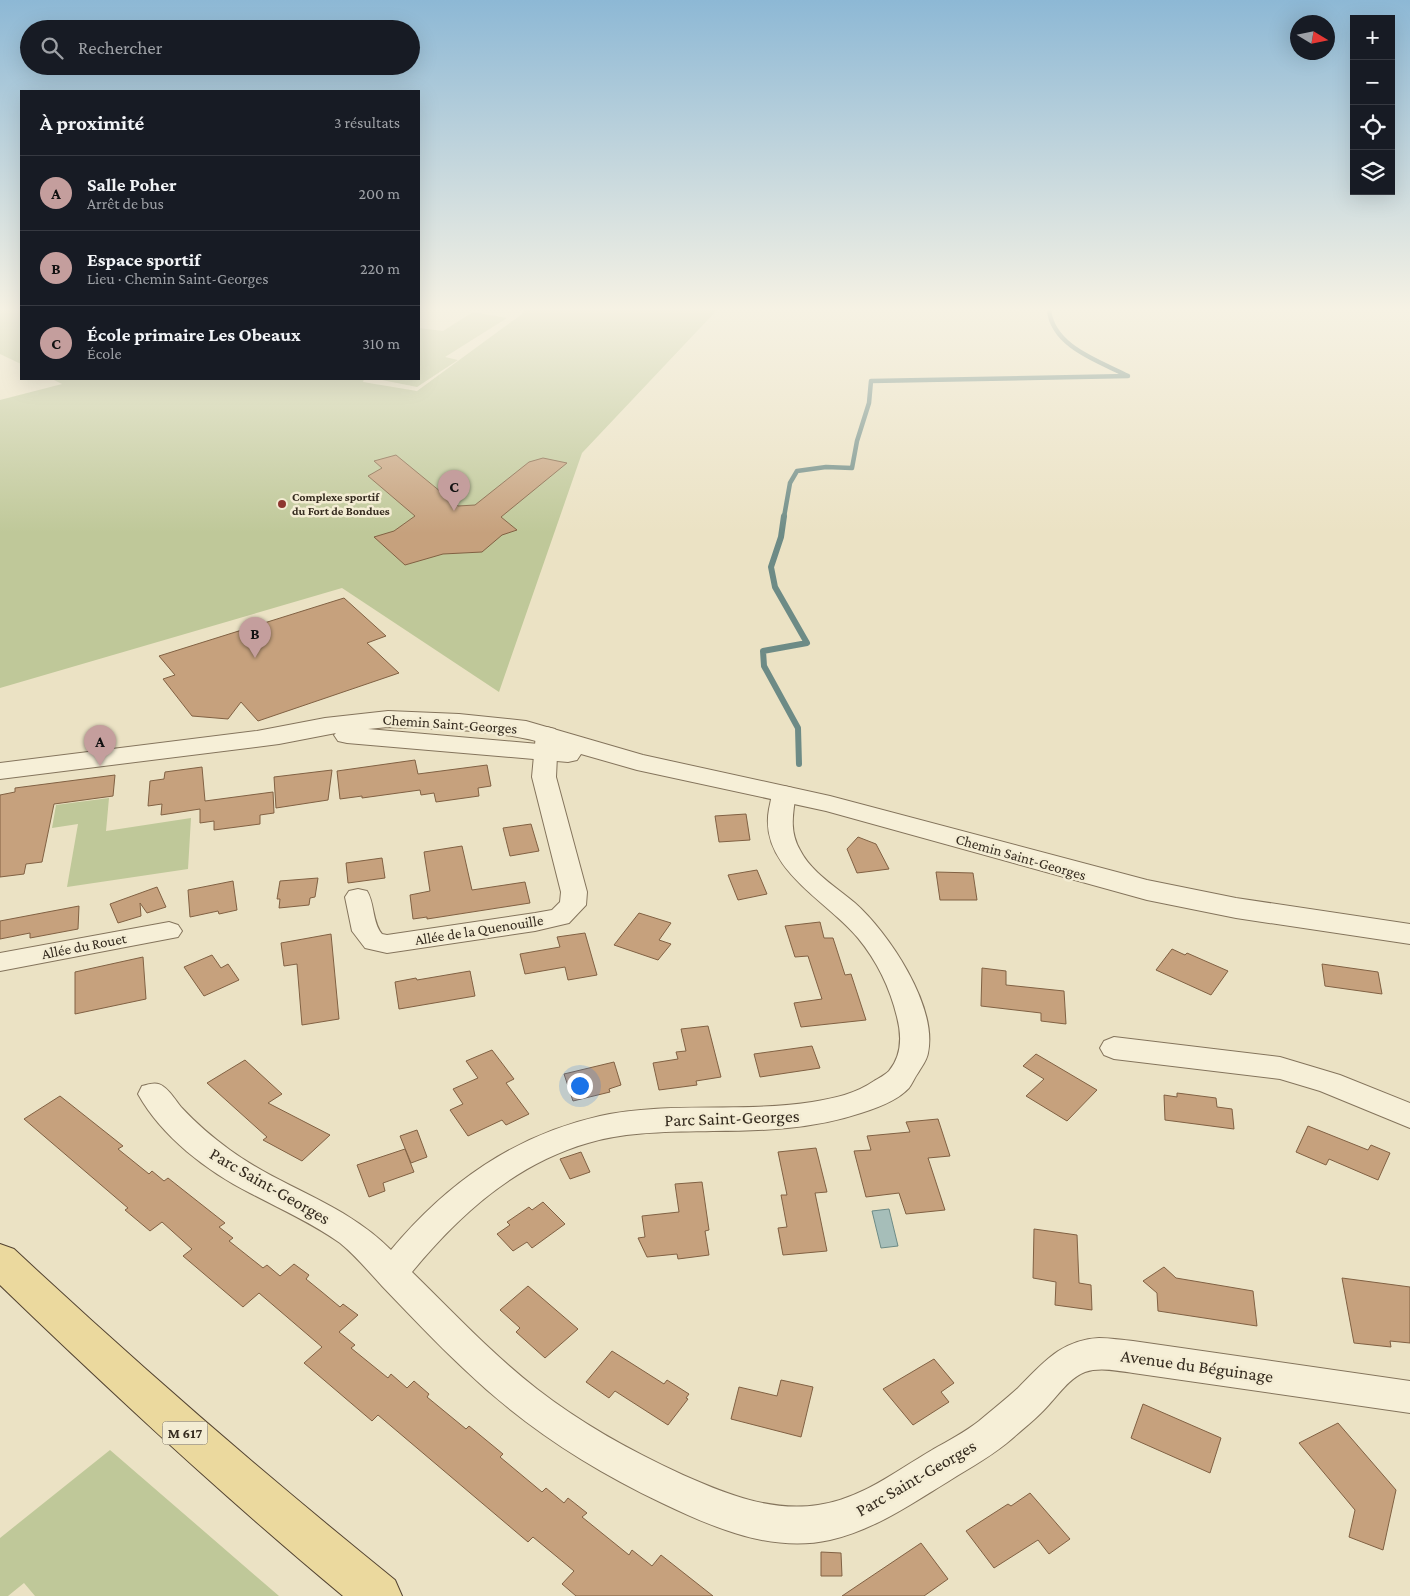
<!DOCTYPE html>
<html lang="fr">
<head>
<meta charset="utf-8">
<style>
  body { margin:0; font-family:"Crimson Pro",serif; background:#20242c; color:#f1f3f6 }
  .controls { position:absolute; right:15px; top:15px; display:grid; overflow:hidden; border-radius:0px; box-shadow:0 5px 20px #0002 }
  .controls button { width:45px; height:45px; display:grid; place-items:center; padding:0; border:0; border-bottom:1px solid #363941; background:#171b24; color:#f1f3f6; font:25px sans-serif }
  .compass { position:absolute; left:1290px; top:15px; width:45px; height:45px; border-radius:50%; background:#171b24; box-shadow:0 5px 20px #0002; rotate:100deg }
  .you { position:absolute; left:579px; top:1085px; width:18px; height:18px; margin:-12px; border:4px solid #fff; border-radius:50%; background:#1a73e8; box-shadow:0 0 0 8px #1a73e833 }
  .badge { display:grid; place-items:center; width:32px; height:32px; border-radius:50%; background:#c49e9d; color:#111; font-size:16px; font-weight:700 }
  .pin { position:absolute; translate:-50% -41px; filter:drop-shadow(0 1px 2px #0008) }
  .pin::after { content:''; position:absolute; top:26px; width:18px; height:15px; background:inherit; clip-path:polygon(0 0,100% 0,50% 100%) }
  .list { margin:0; padding:0; list-style:none }
  h2 { display:flex; justify-content:space-between; align-items:center; height:65px; margin:0; padding:0 20px; font-size:21px }
  h2 small { font-size:16px; font-weight:400; color:#9ea1a6 }
  .list li { display:grid; grid-template-columns:32px 1fr auto; gap:15px; align-items:center; box-sizing:border-box; height:75px; padding:0 20px; border-top:1px solid #363941 }
  .list b { display:block; font-size:19px; white-space:nowrap }
  .list p { margin:0; font-size:16px; white-space:nowrap; color:#9ea1a6 }
  .list em { font-size:16px; font-style:normal; color:#9ea1a6 }
  .icon { flex:none; width:28px; height:28px; fill:none; stroke:currentColor; stroke-width:2; stroke-linecap:round; stroke-linejoin:round }
  .map { position:relative; flex:none; width:1410px; height:1596px; overflow:hidden }
  .search { position:absolute; background:#171b24; box-shadow:0 5px 20px #0002; left:20px; top:20px; width:400px; height:55px; display:flex; align-items:center; gap:12px; box-sizing:border-box; padding:0 18px; border-radius:28px; color:#9ea1a6; font-size:19px }
  .panel { position:absolute; background:#171b24; box-shadow:0 5px 20px #0002; left:20px; top:90px; width:400px; height:290px; border-radius:0px }
  .map>svg:first-child { display:block }
  .green { fill:#bfc899 }
  .water { fill:#a6beb9; stroke:#6d8b86 }
  .lines { fill:none; stroke-linecap:round; stroke-linejoin:round }
  .stream-far1 { stroke:#6d8b86; stroke-width:4.5 }
  .stream { stroke:#6d8b86; stroke-width:6 }
  .building { fill:#c6a17d; stroke:#816143 }
  .minor-casing { stroke:#84745c; stroke-width:2 }
  .tertiary-casing { stroke:#84745c; stroke-width:2 }
  .primary-casing { stroke:#524230; stroke-width:2 }
  .minor { fill:#f6efd7; fill-rule:evenodd }
  .tertiary { fill:#f6efd7; fill-rule:evenodd }
  .primary { fill:#ebd99e; fill-rule:evenodd }
  .poi-dot { fill:#8e3730; stroke:#f3ecd3; stroke-width:2 }
  .labels { text-anchor:middle; stroke-width:5; stroke-linejoin:round; paint-order:stroke }
  .far-poi-label { font-size:12px; font-weight:bold; fill:#352b1f; stroke:#f3ecd3; text-anchor:start }
  .shield { fill:#f3ecd3; stroke:#6e6555; stroke-width:1 }
  .shield-label { font-size:14px; font-weight:bold; fill:#352b1f }
  .street-label { font-size:15px; fill:#352b1f; stroke:#f3ecd3 }
  .near-street-label { font-size:18px; fill:#352b1f; stroke:#f3ecd3 }
</style>
</head>
<body>
<div class="map">
<svg width="1410" height="1596" viewBox="0 0 1410 1596">
  <rect width="100%" height="100%" fill="#ebe2c4"/>
  <g class="green">
    <polygon points="0,310 21,310 21,364 0,354"/>
    <polygon points="524,310 717,310 582,453 499,692 342,588 0,688 0,400 62,384 52,379 364,379 363,382 417,391 522,314"/>
    <polygon points="473,312 507,318 445,357 458,360 417,387 377,379 419,379 419,328 443,331"/>
    <polygon points="109,798 106,831 191,818 188,869 67,887 78,824 52,828 56,805"/>
    <polygon points="110,1450 279,1596 35,1596 24,1583 8,1596 0,1596 0,1538"/>
  </g>
  <polygon class="water" points="889,1209 898,1246 881,1248 872,1211"/>
  <g class="lines">
    <path class="stream-far1" d="M784,517L790,483L797,471L826,467L852,468L857,441L869,403L871,381L1128,376C1099,361 1053,347 1049,310"/>
    <polyline class="stream" points="784,516 781,537 771,567 775,587 807,643 763,651 764,666 798,728 799,764"/>
  </g>
  <g class="building">
    <polygon points="396,455 458,506 475,505 529,462 543,458 567,463 501,517 517,530 502,535 482,552 443,554 405,565 374,537 394,531 415,516 368,476 382,468 374,461"/>
    <polygon points="344,598 386,636 367,643 399,673 258,721 241,702 228,719 192,716 163,679 175,675 159,656"/>
    <polygon points="415,760 418,774 487,765 491,786 478,788 479,796 436,802 434,793 421,795 420,790 362,798 362,796 340,799 337,771"/>
    <polygon points="202,767 205,801 273,792 274,813 260,815 260,824 214,830 214,821 200,823 200,809 161,815 162,804 148,806 150,781 164,779 165,772"/>
    <polygon points="332,770 328,800 276,808 274,777"/>
    <polygon points="115,775 113,796 54,804 42,862 26,864 24,874 0,877 0,795 15,792 15,788"/>
    <polygon points="746,814 750,840 719,842 715,816"/>
    <polygon points="531,824 539,851 510,856 503,828"/>
    <polygon points="858,837 876,844 889,869 857,873 847,849"/>
    <polygon points="462,846 472,890 525,882 530,903 427,919 427,917 413,919 410,895 430,891 424,852"/>
    <polygon points="382,858 385,878 348,883 346,863"/>
    <polygon points="757,870 767,894 738,900 728,875"/>
    <polygon points="936,872 973,873 977,900 940,900"/>
    <polygon points="318,878 315,897 310,898 309,905 279,908 280,899 277,899 280,881"/>
    <polygon points="233,881 237,910 219,914 218,911 190,917 188,890"/>
    <polygon points="157,887 166,907 147,913 140,903 141,916 118,923 110,904"/>
    <polygon points="79,906 78,929 30,938 30,933 0,939 0,921"/>
    <polygon points="639,913 671,923 659,940 671,944 658,960 614,945"/>
    <polygon points="820,922 824,938 833,938 845,975 851,974 866,1020 801,1027 794,1003 822,999 808,956 795,957 785,926"/>
    <polygon points="585,933 597,975 568,980 565,967 525,974 520,954 560,947 557,937"/>
    <polygon points="331,934 339,1019 302,1025 297,964 284,966 281,943"/>
    <polygon points="1172,949 1185,955 1187,953 1228,971 1211,995 1156,970"/>
    <polygon points="212,955 221,968 228,964 239,980 204,996 184,967"/>
    <polygon points="143,957 146,999 75,1014 75,972"/>
    <polygon points="1322,964 1378,972 1382,994 1325,986"/>
    <polygon points="982,968 1006,971 1006,985 1064,991 1066,1024 1041,1021 1041,1013 981,1006"/>
    <polygon points="470,971 475,996 399,1009 395,982 416,978 417,980"/>
    <polygon points="708,1026 721,1077 696,1081 697,1085 659,1090 653,1063 678,1059 676,1052 686,1051 681,1029"/>
    <polygon points="812,1046 820,1068 760,1077 754,1054"/>
    <polygon points="492,1050 514,1079 506,1083 529,1114 506,1125 502,1120 468,1136 450,1110 463,1104 453,1089 478,1078 466,1061"/>
    <polygon points="1036,1054 1097,1090 1067,1121 1026,1096 1044,1079 1023,1066"/>
    <polygon points="245,1060 282,1094 268,1103 330,1135 302,1161 263,1140 267,1137 207,1083"/>
    <polygon points="614,1062 621,1085 609,1089 610,1092 573,1101 564,1074"/>
    <polygon points="1177,1093 1216,1098 1217,1107 1232,1109 1234,1129 1165,1120 1164,1095 1177,1097"/>
    <polygon points="60,1096 123,1146 118,1149 149,1174 152,1171 164,1181 168,1178 225,1223 219,1227 233,1238 229,1241 263,1268 267,1265 280,1276 294,1264 309,1275 306,1279 322,1292 340,1307 343,1304 358,1315 339,1332 355,1345 351,1348 388,1378 391,1374 407,1388 414,1381 429,1394 427,1397 466,1429 469,1426 503,1454 500,1457 542,1492 546,1488 564,1503 568,1498 587,1513 582,1517 629,1555 632,1550 652,1566 661,1555 713,1596 576,1596 562,1584 574,1571 533,1537 528,1542 378,1415 372,1421 304,1363 322,1347 259,1293 243,1307 183,1256 192,1249 162,1222 150,1231 125,1210 128,1208 24,1119"/>
    <polygon points="938,1119 950,1156 928,1158 945,1210 906,1214 899,1193 866,1197 854,1151 871,1150 867,1136 910,1132 906,1122"/>
    <polygon points="1308,1126 1368,1150 1371,1145 1390,1153 1378,1180 1329,1159 1326,1165 1296,1152"/>
    <polygon points="417,1130 427,1157 411,1163 400,1136"/>
    <polygon points="816,1148 827,1192 815,1193 827,1251 783,1255 778,1228 787,1227 781,1195 787,1195 778,1152"/>
    <polygon points="405,1149 414,1172 383,1183 385,1191 369,1197 357,1165"/>
    <polygon points="581,1152 590,1172 570,1179 560,1159"/>
    <polygon points="702,1182 709,1230 705,1231 709,1255 678,1259 677,1254 647,1257 638,1238 645,1237 642,1216 679,1212 675,1184"/>
    <polygon points="543,1202 565,1224 532,1248 527,1242 513,1251 497,1234 510,1225 507,1222 529,1207 532,1210"/>
    <polygon points="1034,1229 1077,1235 1079,1283 1091,1285 1092,1310 1055,1305 1056,1282 1033,1278"/>
    <polygon points="1164,1267 1176,1278 1253,1291 1257,1326 1158,1311 1157,1293 1143,1281"/>
    <polygon points="1342,1278 1410,1287 1410,1343 1390,1341 1391,1347 1354,1343"/>
    <polygon points="528,1286 578,1329 545,1358 516,1332 520,1328 500,1310"/>
    <polygon points="612,1351 664,1384 667,1380 689,1394 686,1398 688,1399 668,1425 615,1391 609,1398 586,1382"/>
    <polygon points="934,1359 954,1383 941,1392 949,1402 913,1425 883,1389"/>
    <polygon points="781,1380 813,1387 801,1437 731,1419 739,1387 777,1396"/>
    <polygon points="1143,1404 1221,1438 1210,1473 1131,1438"/>
    <polygon points="1338,1423 1396,1490 1383,1550 1349,1537 1355,1510 1299,1443"/>
    <polygon points="1030,1493 1070,1539 1049,1554 1038,1540 994,1568 966,1531 1008,1504 1011,1506"/>
    <polygon points="921,1543 948,1579 924,1596 842,1596"/>
    <polygon points="821,1552 841,1553 842,1576 821,1576"/>
  </g>
  <g class="lines">
    <g class="minor-casing">
      <g id="minor">
        <path d="M547,727L555,729L558,734L556,777L587,892L586,905L569,923L535,931L387,953L365,948L352,931L345,897L349,891L358,889L367,891C375,904 372,922 382,934L387,935L535,913L552,910L560,902L561,892L532,777L536,734L539,729Z"/>
        <path d="M784,786L792,788L796,793C793,813 789,831 800,850C811,872 836,887 855,903C888,932 938,1006 928,1053C927,1060 922,1066 918,1073C915,1077 912,1084 909,1088C897,1101 877,1108 861,1113C813,1129 763,1131 713,1131C671,1132 628,1131 588,1143C515,1164 459,1215 412,1272C453,1312 492,1354 537,1389C582,1424 631,1451 683,1475C726,1494 770,1512 818,1505C861,1499 896,1471 932,1450C948,1441 965,1432 979,1421C992,1410 1006,1399 1018,1388C1043,1363 1061,1340 1099,1338C1110,1338 1122,1340 1133,1341L1410,1381V1413L1133,1373C1118,1371 1100,1367 1085,1372C1067,1379 1055,1400 1041,1413C1032,1422 1023,1429 1014,1437C994,1455 971,1467 949,1481C911,1504 874,1530 830,1540C772,1553 714,1528 662,1503C588,1468 522,1425 463,1368C435,1342 409,1314 382,1286C369,1272 356,1256 340,1243C312,1223 280,1209 250,1193C207,1171 162,1137 138,1094L142,1086C150,1084 157,1081 164,1087C171,1092 176,1101 181,1107C196,1123 212,1137 230,1150C282,1188 345,1203 391,1250C447,1183 513,1136 600,1116C669,1101 742,1113 812,1102C835,1098 855,1094 874,1081C879,1078 885,1075 889,1071C902,1055 902,1036 897,1017C890,988 877,961 858,938C827,900 758,868 769,809C771,801 771,794 776,788Z"/>
        <polygon points="169,922 178,925 182,931 178,937 0,971 0,953"/>
        <polygon points="1114,1037 1280,1057 1340,1075 1410,1103 1410,1128 1320,1091 1280,1079 1114,1059 1104,1055 1100,1048 1104,1041"/>
      </g>
    </g>
    <g class="tertiary-casing">
      <path id="tertiary" d="M388,711L459,714L526,721L643,755L830,796L1147,880L1236,898L1410,924V944L1236,918L1147,900L826,811L637,770L581,754L577,760L568,762L347,743L338,741L334,735L336,733L279,744L0,779V763L257,731L325,718ZM388,727C442,729 498,729 550,745L368,729Z"/>
    </g>
    <g class="primary-casing">
      <path id="primary" d="M0,1244L14,1249C137,1364 264,1474 395,1580L402,1596H343C224,1497 111,1392 0,1285Z"/>
    </g>
    <use href="#minor" class="minor"/>
    <use href="#tertiary" class="tertiary"/>
    <use href="#primary" class="primary"/>
  </g>
  <linearGradient id="sky" x2="0" y2="1"><stop stop-color="#8db8d5"/><stop offset="0.58" stop-color="#f6f2e4"/><stop offset="1" stop-color="#f6f2e4" stop-opacity="0"/></linearGradient>
  <rect width="1410" height="533" fill="url(#sky)"/>
  <circle class="poi-dot" cx="282" cy="504" r="5"/>
  <g class="labels">
    <g class="far-poi-label">
      <text x="292" y="501">Complexe sportif<tspan x="292" dy="14">du Fort de Bondues</tspan></text>
    </g>
    <rect class="shield" x="162.5" y="1421.5" width="45" height="23" rx="4"/>
    <g class="shield-label">
      <text x="185" y="1438">M 617</text>
    </g>
    <g class="street-label">
      <text transform="translate(450 724) rotate(4)" y="5">Chemin Saint-Georges</text>
      <text transform="translate(1021 857) rotate(16)" y="5">Chemin Saint-Georges</text>
      <text transform="translate(479 930) rotate(-9)" y="5">Allée de la Quenouille</text>
      <text transform="translate(84 946) rotate(-11)" y="5">Allée du Rouet</text>
    </g>
    <g class="near-street-label">
      <text transform="translate(732 1118) rotate(-2)" y="6">Parc Saint-Georges</text>
      <text transform="translate(270 1186) rotate(30)" y="6">Parc Saint-Georges</text>
      <text transform="translate(1197 1366) rotate(8)" y="6">Avenue du Béguinage</text>
      <text transform="translate(916 1478) rotate(-30)" y="6">Parc Saint-Georges</text>
    </g>
  </g>
</svg>
<div class="controls">
<button>+</button>
<button>−</button>
<button><svg class="icon" aria-label="locate" viewBox="0 0 24 24"><circle cx="12" cy="12" r="6"/><path d="M12 2v4M12 18v4M2 12h4M18 12h4"/></svg></button>
<button><svg class="icon" aria-label="layers" viewBox="0 0 24 24"><path d="M12 4l9 5-9 5-9-5zM3 14l9 5 9-5"/></svg></button>
</div>
<svg class="compass" viewBox="-18 -18 36 36"><path d="M0-13l5 13h-10z" fill="#e53935"/><path d="M0 13l5-13h-10z" fill="#9ea1a6"/></svg>
<div class="you"></div>
<div class="pin badge" style="left:100px;top:766px">A</div>
<div class="pin badge" style="left:255px;top:658px">B</div>
<div class="pin badge" style="left:454px;top:511px">C</div>
<div class="search"><svg class="icon" aria-label="search" viewBox="0 0 24 24"><circle cx="10" cy="10" r="6"/><path d="M15 15l6 6"/></svg>Rechercher</div>
<section class="panel">
<h2>À proximité<small>3 résultats</small></h2>
<ul class="list">
<li><span class="badge">A</span><div><b>Salle Poher</b><p>Arrêt de bus</p></div><em>200 m</em></li>
<li><span class="badge">B</span><div><b>Espace sportif</b><p>Lieu · Chemin Saint-Georges</p></div><em>220 m</em></li>
<li><span class="badge">C</span><div><b>École primaire Les Obeaux</b><p>École</p></div><em>310 m</em></li>
</ul>
</section>
</div>
</body>
</html>
